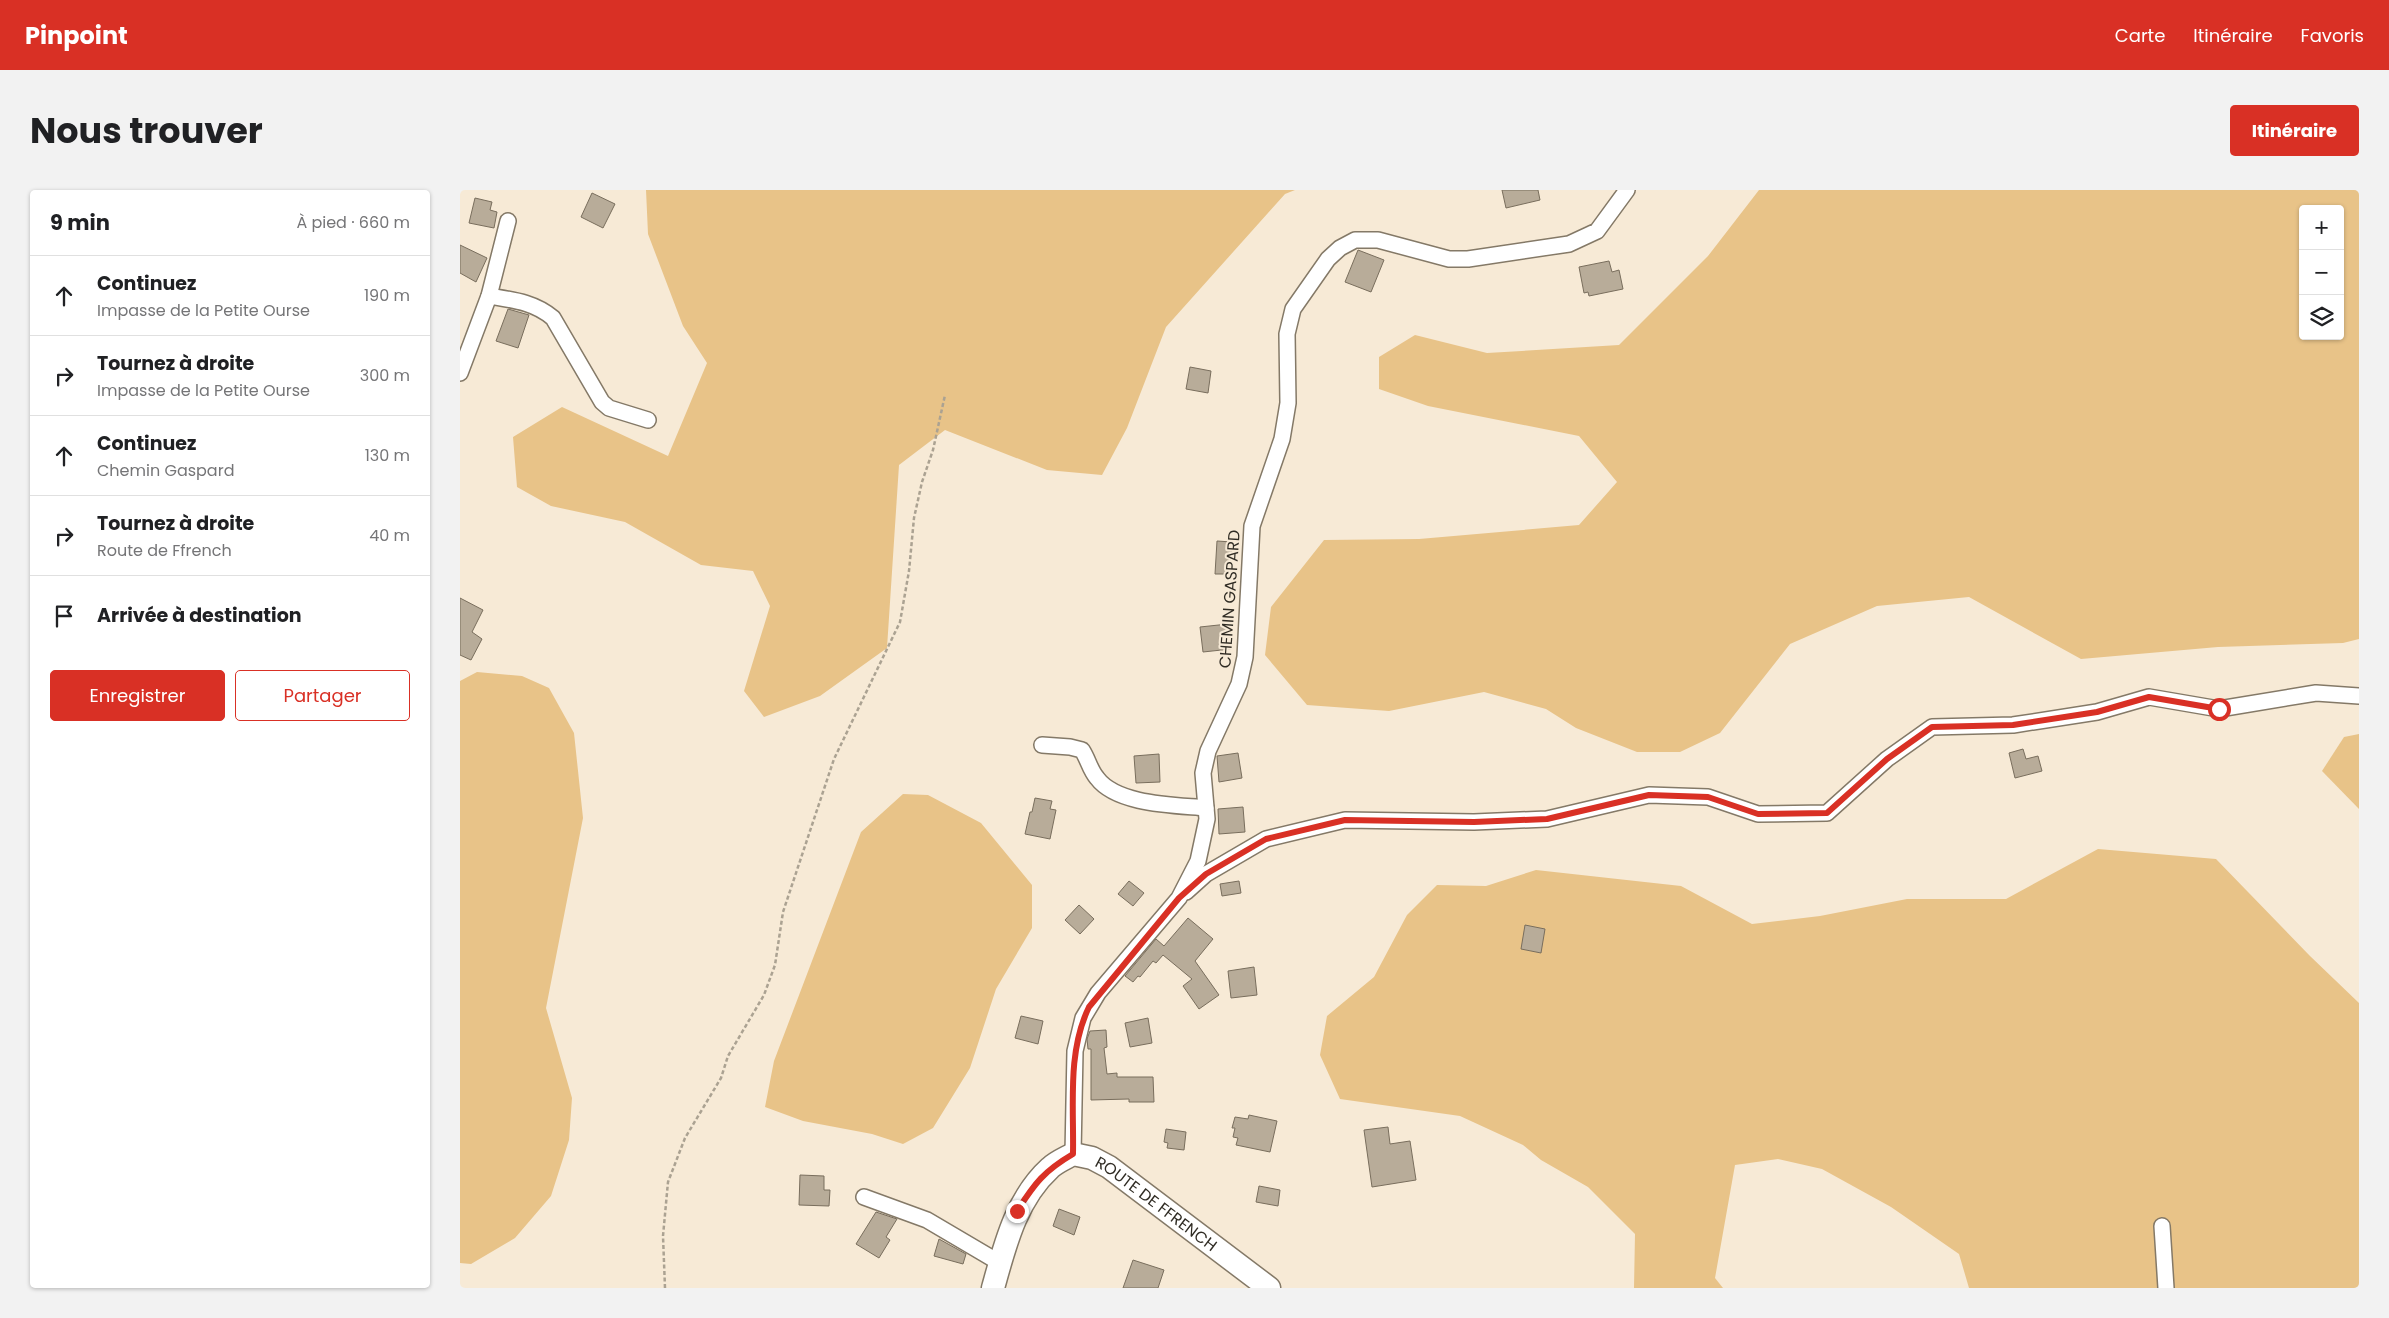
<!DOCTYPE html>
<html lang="fr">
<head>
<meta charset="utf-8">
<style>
  body { margin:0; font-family:Poppins,sans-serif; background:#f2f2f2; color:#202124 }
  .controls { position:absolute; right:15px; top:15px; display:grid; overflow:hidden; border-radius:5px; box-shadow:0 1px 4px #0004 }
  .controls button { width:45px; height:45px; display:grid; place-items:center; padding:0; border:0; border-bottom:1px solid #e0e0e0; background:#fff; color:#202124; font:25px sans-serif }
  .stop { position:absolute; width:15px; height:15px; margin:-11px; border:4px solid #d93025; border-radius:50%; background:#fff }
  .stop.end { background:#d93025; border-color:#fff; box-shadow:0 1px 5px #0008 }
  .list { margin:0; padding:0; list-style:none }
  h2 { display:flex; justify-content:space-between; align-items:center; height:65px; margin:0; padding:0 20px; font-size:21px }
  h2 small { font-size:16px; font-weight:400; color:#757577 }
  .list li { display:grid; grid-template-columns:32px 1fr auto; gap:15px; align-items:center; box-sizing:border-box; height:80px; padding:0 20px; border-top:1px solid #e0e0e0 }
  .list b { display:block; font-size:19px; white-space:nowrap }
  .list p { margin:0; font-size:16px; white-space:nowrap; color:#757577 }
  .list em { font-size:16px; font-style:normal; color:#757577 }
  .actions { display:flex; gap:10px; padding:15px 20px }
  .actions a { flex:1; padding:11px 0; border:1px solid #d93025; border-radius:5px; text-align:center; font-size:18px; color:#d93025 }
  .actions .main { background:#d93025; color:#fff }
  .icon { flex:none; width:28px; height:28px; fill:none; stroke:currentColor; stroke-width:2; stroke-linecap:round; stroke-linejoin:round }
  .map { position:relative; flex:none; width:1899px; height:1098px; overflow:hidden; border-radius:5px }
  header { display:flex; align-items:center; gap:30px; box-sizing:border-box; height:70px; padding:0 25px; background:#d93025; color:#fff }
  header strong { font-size:24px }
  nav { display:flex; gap:28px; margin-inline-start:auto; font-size:18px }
  .intro { display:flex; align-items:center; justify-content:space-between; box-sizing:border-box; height:120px; padding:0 30px }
  h1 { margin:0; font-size:35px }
  .button { padding:12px 22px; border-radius:5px; background:#d93025; color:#fff; font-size:18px; font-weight:700 }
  main { display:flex; gap:30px; padding:0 30px }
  aside { flex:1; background:#fff; border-radius:5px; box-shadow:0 1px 4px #0004 }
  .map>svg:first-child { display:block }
  .green { fill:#e8c388; fill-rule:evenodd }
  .building { fill:#b8ac99; stroke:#796e5d }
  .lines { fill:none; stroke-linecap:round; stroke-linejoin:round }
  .minor-casing { stroke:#847967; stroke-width:18 }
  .secondary-casing { stroke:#847967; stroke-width:25 }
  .path { stroke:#aba292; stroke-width:2.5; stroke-dasharray:4 2.5; stroke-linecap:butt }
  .minor { stroke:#fff; stroke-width:15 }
  .secondary { stroke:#fff; stroke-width:22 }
  .route { stroke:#d93025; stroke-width:6 }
  .labels { text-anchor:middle; stroke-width:4; stroke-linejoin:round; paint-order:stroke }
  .street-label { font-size:16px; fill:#302c24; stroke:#f7ead6 }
</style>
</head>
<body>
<header>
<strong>Pinpoint</strong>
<nav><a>Carte</a><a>Itinéraire</a><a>Favoris</a></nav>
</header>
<div class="intro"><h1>Nous trouver</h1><a class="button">Itinéraire</a></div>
<main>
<aside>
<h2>9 min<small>À pied · 660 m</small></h2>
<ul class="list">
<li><svg class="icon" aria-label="ahead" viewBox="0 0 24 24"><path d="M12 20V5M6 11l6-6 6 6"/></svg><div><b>Continuez</b><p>Impasse de la Petite Ourse</p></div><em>190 m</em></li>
<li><svg class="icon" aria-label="right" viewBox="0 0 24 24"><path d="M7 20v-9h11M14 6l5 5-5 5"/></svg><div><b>Tournez à droite</b><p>Impasse de la Petite Ourse</p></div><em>300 m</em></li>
<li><svg class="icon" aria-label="ahead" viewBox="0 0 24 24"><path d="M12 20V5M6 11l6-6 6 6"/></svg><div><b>Continuez</b><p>Chemin Gaspard</p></div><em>130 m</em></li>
<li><svg class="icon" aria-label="right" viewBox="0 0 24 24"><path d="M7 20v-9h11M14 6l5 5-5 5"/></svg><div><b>Tournez à droite</b><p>Route de Ffrench</p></div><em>40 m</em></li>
<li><svg class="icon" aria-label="arrive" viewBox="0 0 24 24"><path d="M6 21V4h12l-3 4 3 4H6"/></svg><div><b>Arrivée à destination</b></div></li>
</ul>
<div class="actions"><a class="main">Enregistrer</a><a>Partager</a></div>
</aside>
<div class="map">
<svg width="1899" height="1098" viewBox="0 0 1899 1098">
  <rect width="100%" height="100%" fill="#f7ead6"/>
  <g class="green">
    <polygon points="186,0 835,0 825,4 706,137 667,238 642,285 587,280 485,240 439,275 427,458 360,506 304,527 284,501 310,416 293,381 241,375 165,332 91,316 57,297 53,247 102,217 208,266 247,173 223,136 188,44"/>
    <path d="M1299,0H1899V449L1883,453L1758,457L1621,469L1509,407L1417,416L1330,454L1260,543L1220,562H1177L1116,538L1086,519L1024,502L929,521L847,515L805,465L811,417L864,350L959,349L1119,335L1157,292L1119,246L968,216L919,199V167L955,145L1027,163L1159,155L1248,66ZM1843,19H1880V146H1843Z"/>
    <polygon points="17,482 62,486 89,498 114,543 123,628 86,818 112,908 109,950 91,1006 55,1048 11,1074 0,1073 0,491"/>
    <polygon points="1899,544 1899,619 1862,581 1884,547"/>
    <polygon points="443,604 468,605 521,633 572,695 572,738 536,799 510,878 473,938 443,954 412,944 343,931 305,917 314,871 401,642"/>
    <polygon points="1638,659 1756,669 1850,766 1899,813 1899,1098 1509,1098 1499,1064 1431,1017 1362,979 1318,969 1275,975 1255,1088 1263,1098 1174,1098 1175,1044 1128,997 1081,970 1063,955 1000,926 880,909 860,865 867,826 914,787 947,725 977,695 1026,696 1076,680 1221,696 1292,734 1360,726 1447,709 1546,709"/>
  </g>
  <g class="building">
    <polygon points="1042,0 1078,0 1080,10 1046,18"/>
    <polygon points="132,3 155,14 143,38 121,27"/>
    <polygon points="15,8 32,12 30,20 37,22 34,38 9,33"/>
    <polygon points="0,55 27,68 16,92 0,83"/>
    <polygon points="898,60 924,70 911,102 885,92"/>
    <polygon points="1149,71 1152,82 1159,80 1163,99 1129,106 1128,102 1124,103 1119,77"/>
    <polygon points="48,119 69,125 58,158 36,151"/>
    <polygon points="730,177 751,181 748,203 726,199"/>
    <polygon points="757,351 772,352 770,384 755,384"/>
    <polygon points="0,408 23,420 12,442 22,449 11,470 0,465"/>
    <polygon points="768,434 771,459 743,462 740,437"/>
    <polygon points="1563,559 1566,569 1578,566 1582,581 1555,588 1549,563"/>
    <polygon points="778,563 782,588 759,592 757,566"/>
    <polygon points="699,564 700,592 676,593 674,566"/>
    <polygon points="575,608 592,611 590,619 596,620 590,649 565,644 570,622 572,622"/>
    <polygon points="783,617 785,642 759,644 758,619"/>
    <polygon points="669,691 684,703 673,716 658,704"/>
    <polygon points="779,691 781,703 762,706 760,694"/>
    <polygon points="619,715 634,729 620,744 605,730"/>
    <polygon points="728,728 753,749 735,771 759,805 739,819 723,796 732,789 703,765 696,773 693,771 680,787 678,786 673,792 665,786 696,749 704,756"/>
    <polygon points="1065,735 1085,739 1081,763 1061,759"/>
    <polygon points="794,777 797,805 771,808 768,781"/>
    <polygon points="561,826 583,831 578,854 555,848"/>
    <polygon points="688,828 692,853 670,857 665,833"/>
    <polygon points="646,840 647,857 644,858 647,884 657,883 657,887 693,887 694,912 669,912 669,909 631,910 631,859 628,859 627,849 630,841"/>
    <polygon points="789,925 817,931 810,962 776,955 778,948 773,947 775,938 772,938 775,927 788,929"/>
    <polygon points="928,937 930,954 950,951 956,990 912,997 904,940"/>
    <polygon points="706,939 726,942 724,960 707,958 708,953 704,952"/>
    <polygon points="340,985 364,986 364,1000 370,1000 369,1016 339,1015"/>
    <polygon points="799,996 820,1000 818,1016 796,1012"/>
    <polygon points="599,1019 620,1027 614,1045 593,1036"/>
    <polygon points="416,1022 437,1029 426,1047 430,1050 419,1068 396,1054"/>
    <polygon points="479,1049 506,1064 503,1074 474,1066"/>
    <polygon points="673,1070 704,1080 698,1098 663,1098"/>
  </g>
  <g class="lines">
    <g class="minor-casing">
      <g id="minor">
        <path d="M29,106C53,110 74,112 93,128L142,212L149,218L188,230"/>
        <polyline points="0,183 29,106 48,31"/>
        <path d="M582,555L610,557L622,560C628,569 630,580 637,588C657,615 715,615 746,618"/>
        <polyline points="726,702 746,684 806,649 885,630 1014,632 1087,629 1189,605 1248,607 1298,624 1367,623 1427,569 1472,537 1553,535 1637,522 1689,507 1759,519 1856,503 1899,506"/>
        <polyline points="613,964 615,861 623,828 638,803 719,708 738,671 747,629 743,583 748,561 779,494 785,467 792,336 822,249 828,213 827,144 833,119 868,69 880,58 895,50 918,50 989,69 1008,69 1109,54 1137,41 1167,0"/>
        <polyline points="404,1007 467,1030 540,1073"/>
        <polyline points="1702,1036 1706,1098"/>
      </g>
    </g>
    <g class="secondary-casing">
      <g id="secondary">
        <path id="s1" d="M533,1098C545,1055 556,1009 590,978C596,972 606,968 613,964L632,968L649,977L809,1098"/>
      </g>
    </g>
    <polyline class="path" points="205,1098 203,1046 208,992 225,948 261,888 268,866 304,805 315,775 323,722 374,569 440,432 449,381 454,328 462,292 473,260 485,205"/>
    <use href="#minor" class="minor"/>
    <use href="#secondary" class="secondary"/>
  </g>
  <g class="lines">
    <path class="route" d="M557,1021C575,993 584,981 613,964C614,916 607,862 629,817L719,708L746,684L806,649L885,630L1014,632L1087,629L1189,605L1248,607L1298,624L1367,623L1427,569L1472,537L1553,535L1637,522L1689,507L1759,519"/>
  </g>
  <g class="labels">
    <g class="street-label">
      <text transform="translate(769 409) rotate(-86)" y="6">CHEMIN GASPARD</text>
      <text dy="6" stroke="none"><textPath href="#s1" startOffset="260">ROUTE DE FFRENCH</textPath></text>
    </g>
  </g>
</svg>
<div class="controls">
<button>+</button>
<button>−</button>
<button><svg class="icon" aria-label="layers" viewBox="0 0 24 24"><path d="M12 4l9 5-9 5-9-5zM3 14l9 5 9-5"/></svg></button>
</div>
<div class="stop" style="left:1759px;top:519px"></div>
<div class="stop end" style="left:557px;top:1021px"></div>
</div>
</main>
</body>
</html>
